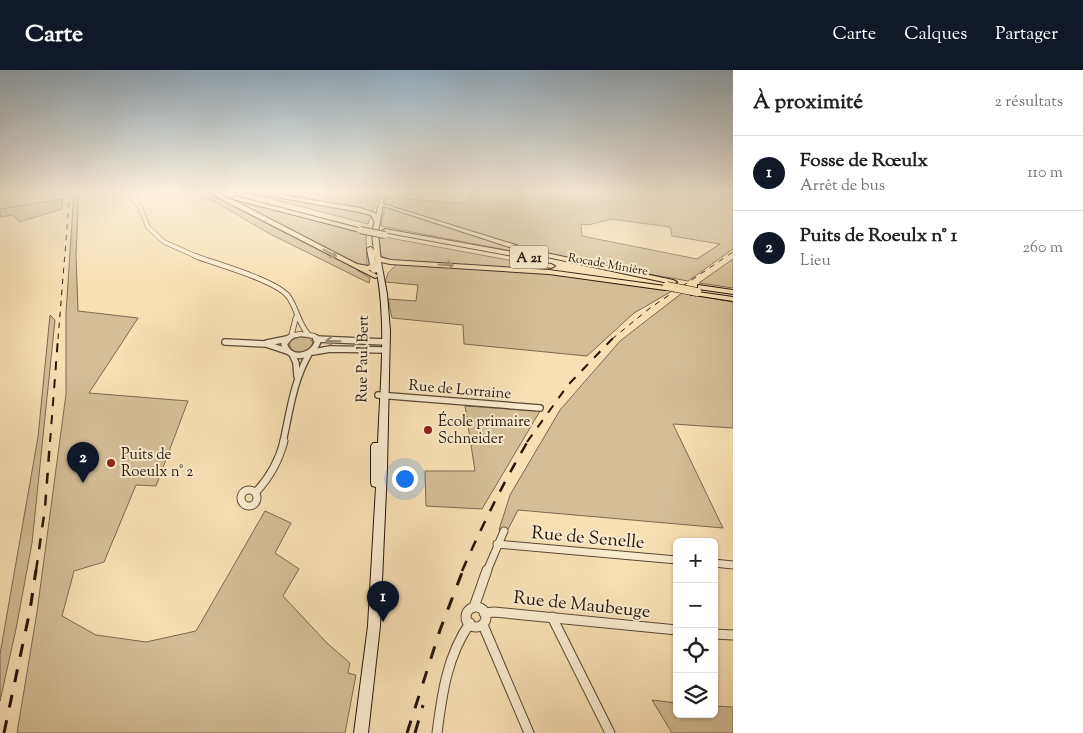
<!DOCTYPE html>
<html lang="fr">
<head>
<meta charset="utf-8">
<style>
  body { margin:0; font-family:"Sorts Mill Goudy",serif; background:#f2f2f2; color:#222 }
  .controls { position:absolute; right:15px; bottom:15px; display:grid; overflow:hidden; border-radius:8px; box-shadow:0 1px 4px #0004 }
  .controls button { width:45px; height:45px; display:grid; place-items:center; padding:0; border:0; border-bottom:1px solid #e0e0e0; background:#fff; color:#222; font:25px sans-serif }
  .you { position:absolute; left:404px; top:408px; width:18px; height:18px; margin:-12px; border:4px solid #fff; border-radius:50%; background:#1a73e8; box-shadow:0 0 0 8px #1a73e833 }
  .badge { display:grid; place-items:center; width:32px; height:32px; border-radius:50%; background:#111827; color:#fff; font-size:16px; font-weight:700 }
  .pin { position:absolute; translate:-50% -41px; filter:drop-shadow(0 1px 2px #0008) }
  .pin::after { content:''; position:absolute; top:26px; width:18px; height:15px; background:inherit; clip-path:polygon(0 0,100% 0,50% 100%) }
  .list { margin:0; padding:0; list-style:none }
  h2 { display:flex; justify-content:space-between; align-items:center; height:65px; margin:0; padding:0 20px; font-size:21px }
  h2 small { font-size:16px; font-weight:400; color:#767676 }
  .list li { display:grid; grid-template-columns:32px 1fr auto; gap:15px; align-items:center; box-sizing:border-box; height:75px; padding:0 20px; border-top:1px solid #e0e0e0 }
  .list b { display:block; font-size:19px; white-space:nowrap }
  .list p { margin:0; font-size:16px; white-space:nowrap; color:#767676 }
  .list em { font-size:16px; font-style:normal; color:#767676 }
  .icon { flex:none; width:28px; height:28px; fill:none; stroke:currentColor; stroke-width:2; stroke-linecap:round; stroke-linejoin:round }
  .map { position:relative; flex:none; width:733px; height:663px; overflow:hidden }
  header { display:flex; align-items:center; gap:30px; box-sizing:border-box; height:70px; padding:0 25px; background:#111827; color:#fff }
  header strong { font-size:24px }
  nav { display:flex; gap:28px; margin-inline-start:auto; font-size:18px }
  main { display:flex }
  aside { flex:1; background:#fff }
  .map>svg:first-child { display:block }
  .green { fill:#d4bd97; stroke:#7e6952; fill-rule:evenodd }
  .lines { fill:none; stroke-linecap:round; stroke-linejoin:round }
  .street-far4-casing { stroke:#5b4836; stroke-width:5 }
  .street-far3-casing { stroke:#5b4836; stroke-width:6 }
  .street-far2-casing { stroke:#5b4836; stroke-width:8 }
  .street-far1-casing { stroke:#5b4836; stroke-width:9 }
  .street-casing { stroke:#5b4836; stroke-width:11 }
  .secondary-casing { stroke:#27150c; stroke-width:2 }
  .primary-casing { stroke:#27150c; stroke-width:2 }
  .highway-casing { stroke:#27150c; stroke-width:2 }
  .street-far4 { stroke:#faeace; stroke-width:4 }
  .street-far3 { stroke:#faeace; stroke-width:4.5 }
  .street-far2 { stroke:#faeace; stroke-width:5.5 }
  .street-far1 { stroke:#faeace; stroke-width:7 }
  .street { stroke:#faeace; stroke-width:9 }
  .secondary { fill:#faeace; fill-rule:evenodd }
  .primary { fill:#f8dfb4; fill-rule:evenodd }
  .highway { fill:#f8dfb4; fill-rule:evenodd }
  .rail-far3 { stroke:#27150c; stroke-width:1; stroke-dasharray:5.5 5.5; stroke-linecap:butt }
  .rail-far2 { stroke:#27150c; stroke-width:2; stroke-dasharray:9 9; stroke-linecap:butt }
  .rail-far1 { stroke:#27150c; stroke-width:2.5; stroke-dasharray:11 11; stroke-linecap:butt }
  .rail { stroke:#27150c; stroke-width:3; stroke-dasharray:13 13; stroke-linecap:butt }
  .highway-bridge-far1-casing { stroke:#27150c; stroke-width:8; stroke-linecap:butt }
  .highway-bridge-casing { stroke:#27150c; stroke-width:9; stroke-linecap:butt }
  .highway-bridge-far1 { stroke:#f8dfb4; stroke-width:6 }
  .highway-bridge { stroke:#f8dfb4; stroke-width:8 }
  .oneway { stroke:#9a8468 }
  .oneway2 { stroke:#9b8a77 }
  .poi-dot { fill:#8f2418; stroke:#faeace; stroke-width:2 }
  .labels { text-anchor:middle; stroke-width:4; stroke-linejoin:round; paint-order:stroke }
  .far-street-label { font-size:12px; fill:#27150c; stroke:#faeace }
  .shield { fill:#faeace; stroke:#665546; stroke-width:1 }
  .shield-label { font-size:14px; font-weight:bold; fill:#27150c }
  .street-label { font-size:15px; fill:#27150c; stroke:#faeace }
  .poi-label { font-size:15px; fill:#27150c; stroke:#faeace; text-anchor:start }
  .near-street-label { font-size:18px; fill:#27150c; stroke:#faeace }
</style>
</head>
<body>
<header>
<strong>Carte</strong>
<nav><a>Carte</a><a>Calques</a><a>Partager</a></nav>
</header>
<main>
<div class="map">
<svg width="733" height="663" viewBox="0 0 733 663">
  <rect width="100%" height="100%" fill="#f8dfb4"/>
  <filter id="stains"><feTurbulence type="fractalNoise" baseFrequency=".004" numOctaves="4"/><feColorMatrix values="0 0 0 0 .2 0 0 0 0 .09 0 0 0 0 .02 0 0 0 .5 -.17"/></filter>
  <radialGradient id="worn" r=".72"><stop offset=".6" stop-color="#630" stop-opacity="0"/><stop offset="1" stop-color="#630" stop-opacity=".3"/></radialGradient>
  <g class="green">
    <polygon points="74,121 79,121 76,185 78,241 138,248 89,323 188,331 156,416 136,415 104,492 74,501 62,546 96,565 146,572 196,561 265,441 291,453 275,483 299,499 283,526 327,573 350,593 348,603 356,605 345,663 17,663 37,542 66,324 66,243"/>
    <polygon points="189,121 204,121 231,133 237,131 366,163 367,195 361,196 357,200 370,208 369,213 270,164 215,132"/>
    <polygon points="241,121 372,121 372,123 379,124 368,154"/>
    <path d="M471,121H693L733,125V179L688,211L597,195L538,182L532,185L381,156L387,127L467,134ZM611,149L670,157L672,166L720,174L697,189L582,166L581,154L588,155Z"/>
    <polygon points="63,129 62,139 19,152 13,145 0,147 0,139"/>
    <polygon points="379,166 546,197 546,203 672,221 634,243 587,286 464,274 463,255 392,248 388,229 416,231 418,215 385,212 388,203 395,196 395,192 381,186"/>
    <polygon points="733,189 733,218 699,213"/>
    <polygon points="682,223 733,232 733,358 673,354 723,458 518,440 505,465 499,460 510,425 560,340 620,271"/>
    <polygon points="50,245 55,250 32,473 16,559 0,631 0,584 38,367"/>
    <path d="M299,267L310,268L313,273C310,283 300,283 292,281L289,273L292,270Z"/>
    <polygon points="465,336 540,341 482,439 426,436 425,401 475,401"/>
    <polygon points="652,630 677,633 677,644 714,644 714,636 733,637 733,663 672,663"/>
  </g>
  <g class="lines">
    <g class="street-far4-casing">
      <polyline id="street-far4" points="130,125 140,137 148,157 164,172 198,187"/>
    </g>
    <g class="street-far3-casing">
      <g id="street-far3">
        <path d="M195,186C216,194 275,210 288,226C297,238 298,253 308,264"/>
        <polyline points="291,267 296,247"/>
        <path d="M287,269C296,262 304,264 314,266L317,269"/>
      </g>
    </g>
    <g class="street-far2-casing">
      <g id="street-far2">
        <path d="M289,268L284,274C290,292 313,287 318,271L316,268"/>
        <polyline points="316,269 386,272"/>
        <polyline points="225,272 266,274 287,281"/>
        <polyline points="267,273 287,269"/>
        <polyline points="313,282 330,279 386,280"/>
        <polyline points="292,284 296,293 297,306"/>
        <polyline points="378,325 540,338"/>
        <path d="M283,372C290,341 293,312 309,284"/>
      </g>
    </g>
    <g class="street-far1-casing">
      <g id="street-far1">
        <circle cx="249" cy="428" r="8"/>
        <path d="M256,422C270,407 279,391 284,371"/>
        <polyline points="497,474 677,490"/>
        <polyline points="714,493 733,495"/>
        <polyline points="487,501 504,461"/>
      </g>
    </g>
    <g class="street-casing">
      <g id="street">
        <polyline points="474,537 487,500"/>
        <circle cx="476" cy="547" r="10"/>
        <polyline points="484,543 494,542 677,560"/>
        <polyline points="552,547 610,663"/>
        <polyline points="483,555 529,663"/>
        <polyline points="714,564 733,565"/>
        <path d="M437,663C442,624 447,586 470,553"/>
      </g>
    </g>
    <g class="secondary-casing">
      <path id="secondary" d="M370,177L373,179L375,191L378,190L381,192L387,224L390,261L387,398L380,556L368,663H354L368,556L376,417L372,416L371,413V376L373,373H378C380,316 387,258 377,202L374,203L371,201L367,179Z"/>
    </g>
    <g class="primary-casing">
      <g id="primary">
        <polygon points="700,121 733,123 733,125 702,122"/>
        <polygon points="382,127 384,128 378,163 381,192 378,194 375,192 372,163 380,128"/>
      </g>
    </g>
    <g class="highway-casing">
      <g id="highway">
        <polygon points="205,121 213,121 239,133 357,194 368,196 377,190 367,179 370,177 372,178 379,187 391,190 549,200 665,216 669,218 665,220 549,204 390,194 381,192 372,200 368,200 379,206 375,208"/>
        <polygon points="243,121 258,121 360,138 375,143 380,152 375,153 371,145 359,142"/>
        <polygon points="235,126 362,159 363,160 360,162 233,129 232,128"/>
        <polygon points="380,133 532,180 673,210 677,212 673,214 528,183 380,135"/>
        <polygon points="385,159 524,184 527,186 524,188 383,162 383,160"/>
        <polygon points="516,188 551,194 555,196 551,198 514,191 513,190"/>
        <polygon points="698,215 733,220 733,224 698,219"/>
        <polygon points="691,221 733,227 733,231 694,225 691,225"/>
      </g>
    </g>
    <use href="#street-far4" class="street-far4"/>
    <use href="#street-far3" class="street-far3"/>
    <use href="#street-far2" class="street-far2"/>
    <use href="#street-far1" class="street-far1"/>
    <use href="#street" class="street"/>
    <use href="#secondary" class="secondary"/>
    <use href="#primary" class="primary"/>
    <use href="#highway" class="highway"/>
    <g class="rail-far3">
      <polyline points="58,269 70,121"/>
      <polyline points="612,269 650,238 733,182"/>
    </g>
    <g class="rail-far2">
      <polyline points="50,372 58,268"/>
      <polyline points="527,372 568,315 613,268"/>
    </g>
    <g class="rail-far1">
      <polyline points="36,501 45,438 50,371"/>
      <path d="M462,501C482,456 503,413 528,371"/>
    </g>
    <g class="rail">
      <polyline points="4,663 30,540 36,500"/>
      <polyline points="407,663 440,560 463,500"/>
      <polyline points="415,663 423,635"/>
    </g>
    <g class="highway-bridge-far1-casing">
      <polyline id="highway-bridge-far1" points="360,160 385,165"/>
    </g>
    <g class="highway-bridge-casing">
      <polyline id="highway-bridge" points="667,216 697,222"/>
    </g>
    <use href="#highway-bridge-far1" class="highway-bridge-far1"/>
    <use href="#highway-bridge" class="highway-bridge"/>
  </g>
  <defs><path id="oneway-shaft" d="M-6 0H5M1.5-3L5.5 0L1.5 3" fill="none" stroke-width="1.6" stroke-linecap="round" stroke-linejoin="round" transform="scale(1.25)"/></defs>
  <g class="oneway">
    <use href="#oneway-shaft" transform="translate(330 183) rotate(28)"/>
    <use href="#oneway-shaft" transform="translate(446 195) rotate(3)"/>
  </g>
  <use class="oneway2" href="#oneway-shaft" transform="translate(333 271) rotate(-178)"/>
  <linearGradient id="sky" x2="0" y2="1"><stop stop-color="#92aabc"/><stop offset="0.57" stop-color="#fcf1dd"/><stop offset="1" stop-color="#fcf1dd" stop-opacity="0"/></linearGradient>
  <rect width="733" height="214" fill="url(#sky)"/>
  <g class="poi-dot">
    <circle cx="428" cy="360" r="5"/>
    <circle cx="111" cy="393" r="5"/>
  </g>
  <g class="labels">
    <g class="far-street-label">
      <text transform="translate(608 194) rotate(10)" y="4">Rocade Minière</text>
    </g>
    <rect class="shield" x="510" y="175.5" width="38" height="23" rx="4"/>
    <g class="shield-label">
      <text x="529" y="192">A 21</text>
    </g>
    <g class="street-label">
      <text transform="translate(362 289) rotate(-89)" y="5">Rue Paul Bert</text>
      <text transform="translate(460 319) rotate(5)" y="5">Rue de Lorraine</text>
    </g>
    <g class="poi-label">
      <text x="438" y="356">École primaire<tspan x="438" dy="17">Schneider</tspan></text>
      <text x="121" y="389">Puits de<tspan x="121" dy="17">Roeulx n° 2</tspan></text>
    </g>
    <g class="near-street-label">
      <text transform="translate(588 467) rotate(5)" y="6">Rue de Senelle</text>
      <text transform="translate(582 534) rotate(6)" y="6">Rue de Maubeuge</text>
    </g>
  </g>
  <rect width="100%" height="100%" filter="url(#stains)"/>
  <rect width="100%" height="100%" fill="url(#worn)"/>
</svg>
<div class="controls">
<button>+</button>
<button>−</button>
<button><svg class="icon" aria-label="locate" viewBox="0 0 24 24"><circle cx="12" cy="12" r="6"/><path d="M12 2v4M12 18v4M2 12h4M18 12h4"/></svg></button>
<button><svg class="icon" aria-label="layers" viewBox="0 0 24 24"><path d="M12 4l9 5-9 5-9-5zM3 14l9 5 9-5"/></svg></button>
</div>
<div class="you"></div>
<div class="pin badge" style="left:383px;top:552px">1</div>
<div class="pin badge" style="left:83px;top:413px">2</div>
</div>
<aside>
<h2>À proximité<small>2 résultats</small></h2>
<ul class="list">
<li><span class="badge">1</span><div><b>Fosse de Rœulx</b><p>Arrêt de bus</p></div><em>110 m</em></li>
<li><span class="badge">2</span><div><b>Puits de Roeulx n° 1</b><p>Lieu</p></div><em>260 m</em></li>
</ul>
</aside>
</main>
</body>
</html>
